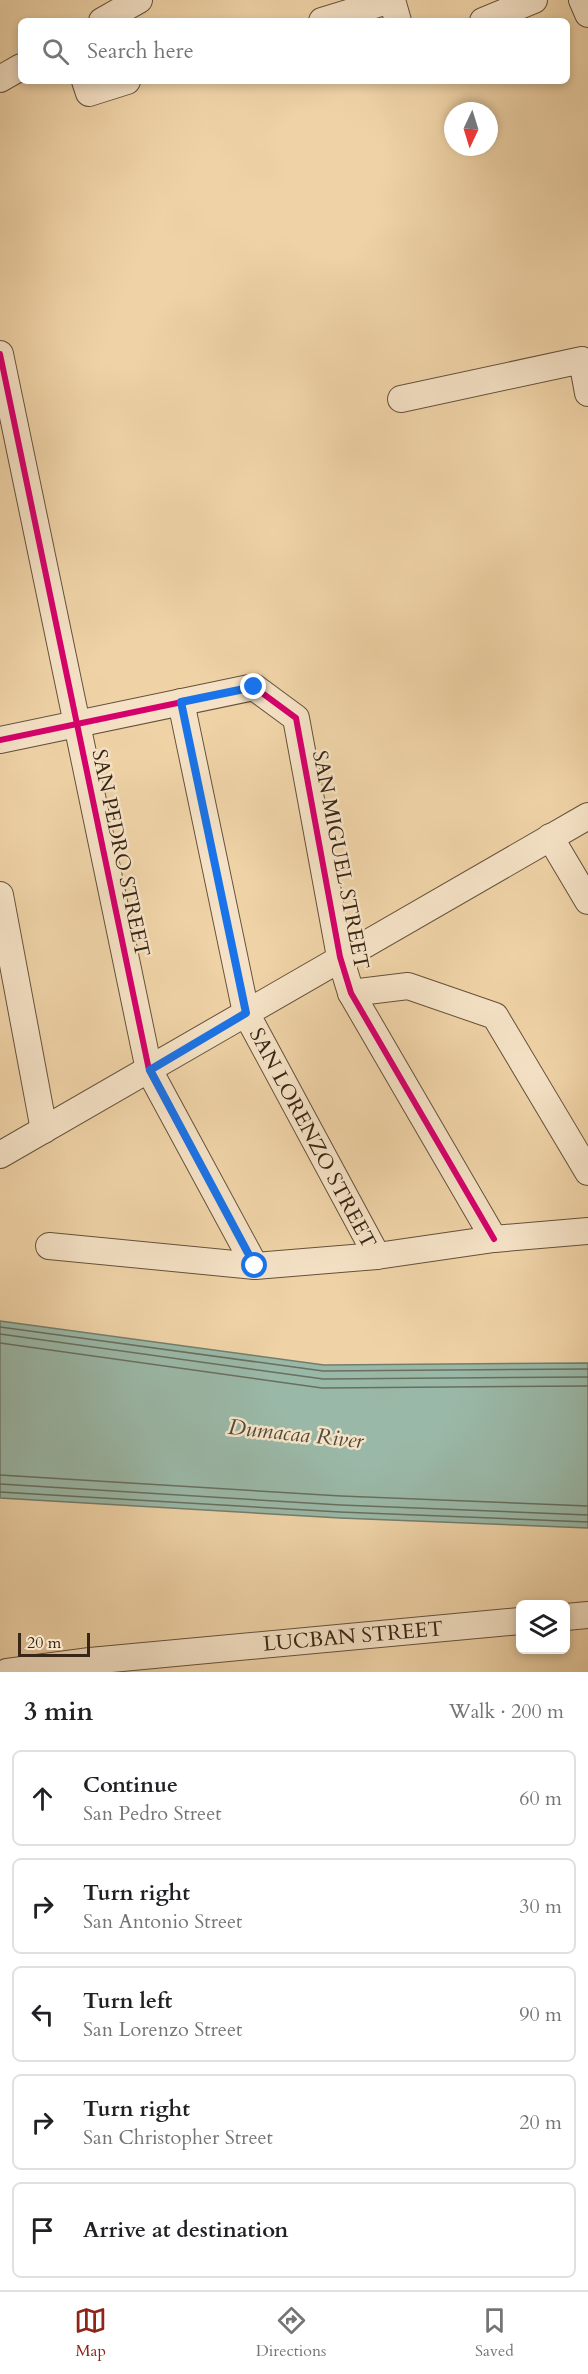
<!DOCTYPE html>
<html lang="en">
<head>
<meta charset="utf-8">
<style>
  body { margin:0; font-family:Cardo,serif; background:#f2f2f2; color:#202124 }
  .controls { position:absolute; right:18px; bottom:18px; display:grid; overflow:hidden; border-radius:9px; box-shadow:0 3px 9px #0003 }
  .controls button { width:54px; height:54px; display:grid; place-items:center; padding:0; border:0; border-bottom:2px solid #e0e0e0; background:#fff; color:#202124; font:30px sans-serif }
  .compass { position:absolute; left:444px; top:102px; width:54px; height:54px; border-radius:50%; background:#fff; box-shadow:0 3px 9px #0003; rotate:184deg }
  .scale { position:absolute; left:18px; bottom:15px; width:72px; box-sizing:border-box; padding-left:6px; border:3px solid #372615; border-top:0; font-size:16px; line-height:21px; white-space:nowrap; color:#372615; -webkit-text-stroke:4px #f5e2c6; paint-order:stroke }
  .stop { position:absolute; width:18px; height:18px; margin:-14px; border:4px solid #1a73e8; border-radius:50%; background:#fff }
  .stop.end { background:#1a73e8; border-color:#fff; box-shadow:0 2px 6px #0008 }
  .list { margin:0; padding:0; list-style:none }
  h2 { display:flex; justify-content:space-between; align-items:center; height:78px; margin:0; padding:0 24px; font-size:26px }
  h2 small { font-size:20px; font-weight:400; color:#757577 }
  .list li { display:grid; grid-template-columns:39px 1fr auto; gap:18px; align-items:center; box-sizing:border-box; height:96px; margin:0 12px 12px; padding:0 12px; border:2px solid #e0e0e0; border-radius:9px }
  .list b { display:block; font-size:22px; white-space:nowrap }
  .list p { margin:0; font-size:20px; white-space:nowrap; color:#757577 }
  .list em { font-size:20px; font-style:normal; color:#757577 }
  .icon { flex:none; width:33px; height:33px; fill:none; stroke:currentColor; stroke-width:2; stroke-linecap:round; stroke-linejoin:round }
  .map { position:relative; flex:none; width:588px; height:1672px; overflow:hidden }
  .search { position:absolute; background:#fff; box-shadow:0 3px 9px #0003; left:18px; right:18px; top:18px; height:66px; display:flex; align-items:center; gap:15px; box-sizing:border-box; padding:0 21px; border-radius:9px; color:#757577; font-size:22px }
  .sheet { height:618px; background:#fff }
  nav { display:flex; justify-content:space-around; align-items:center; box-sizing:border-box; height:84px; border-top:2px solid #e0e0e0; background:#fff; font-size:16px; color:#757577 }
  nav a { display:grid; justify-items:center; gap:3px }
  nav .on { color:#8f2418 }
  .map>svg:first-child { display:block }
  .water { fill:#9ab8a7; stroke:#727e6d; stroke-width:1.5 }
  .lines { fill:none; stroke-linecap:round; stroke-linejoin:round }
  .shore { stroke:#686f5e; stroke-width:1.5 }
  .minor-casing { stroke:#65513a; stroke-width:28 }
  .minor { stroke:#f5e2c6; stroke-width:26 }
  .cycleway-casing { stroke:#f5e2c6; stroke-width:10 }
  .cycleway { stroke:#d6006c; stroke-width:6 }
  .route { stroke:#1a73e8; stroke-width:8 }
  .labels { text-anchor:middle; stroke-width:5; stroke-linejoin:round; paint-order:stroke }
  .street-label { font-size:21px; fill:#372615; stroke:#f5e2c6 }
  .water-label { font-size:22px; font-style:italic; fill:#504a3a; stroke:#f5e2c6 }
</style>
</head>
<body>
<div class="map">
<svg width="588" height="1672" viewBox="0 0 588 1672">
  <rect width="100%" height="100%" fill="#efd3a7"/>
  <filter id="stains"><feTurbulence type="fractalNoise" baseFrequency=".00333" numOctaves="4"/><feColorMatrix values="0 0 0 0 .2 0 0 0 0 .09 0 0 0 0 .02 0 0 0 .5 -.17"/></filter>
  <radialGradient id="worn" r=".72"><stop offset=".6" stop-color="#630" stop-opacity="0"/><stop offset="1" stop-color="#630" stop-opacity=".3"/></radialGradient>
  <polygon class="water" points="0,1321 324,1365 588,1363 588,1528 340,1518 0,1498"/>
  <g class="lines">
    <g class="shore">
      <polyline points="0,1327 323,1371 588,1369"/>
      <polyline points="0,1334 323,1379 588,1377"/>
      <polyline points="0,1343 322,1388 588,1386"/>
      <polyline points="0,1475 341,1496 588,1506"/>
      <polyline points="0,1484 341,1505 588,1515"/>
      <polyline points="0,1492 340,1512 588,1522"/>
    </g>
    <g class="minor-casing">
      <g id="minor">
        <polyline points="392,0 398,21"/>
        <polyline points="582,0 588,14"/>
        <polyline points="102,21 139,0"/>
        <polyline points="322,21 390,0"/>
        <polyline points="483,21 534,0"/>
        <polyline points="0,79 21,67"/>
        <polyline points="85,81 89,93 127,81"/>
        <polyline points="0,354 149,1070 255,1266"/>
        <polyline points="401,399 582,360 588,393"/>
        <polyline points="181,702 246,1013 377,1256"/>
        <polyline points="0,740 254,687 296,718 340,957 351,993 494,1239"/>
        <polyline points="550,837 588,901"/>
        <polyline points="0,895 44,1130"/>
        <polyline points="351,993 408,986 495,1016 588,1172"/>
        <polyline points="0,1155 588,816"/>
        <polyline points="49,1246 255,1266 377,1256 494,1239 588,1231"/>
        <polyline points="566,1617 588,1615"/>
        <polyline points="7,1672 90,1661 520,1621"/>
      </g>
    </g>
    <use href="#minor" class="minor"/>
    <g class="cycleway-casing">
      <g id="cycleway">
        <polyline points="0,354 149,1070 255,1266"/>
        <polyline points="0,740 254,687 296,718 340,957 351,993 494,1239"/>
      </g>
    </g>
    <use href="#cycleway" class="cycleway"/>
  </g>
  <g class="lines">
    <polyline class="route" points="254,687 181,702 246,1013 150,1070 255,1266"/>
  </g>
  <g class="labels">
    <g class="street-label">
      <text transform="translate(121 853) rotate(78)" y="7">SAN PEDRO STREET</text>
      <text transform="translate(341 860) rotate(79)" y="7">SAN MIGUEL STREET</text>
      <text transform="translate(313 1138) rotate(62)" y="7">SAN LORENZO STREET</text>
      <text transform="translate(353 1636) rotate(-5)" y="7">LUCBAN STREET</text>
    </g>
    <g class="water-label">
      <text transform="translate(296 1433) rotate(6)" y="8">Dumacaa River</text>
    </g>
  </g>
  <rect width="100%" height="100%" filter="url(#stains)"/>
  <rect width="100%" height="100%" fill="url(#worn)"/>
</svg>
<div class="controls">
<button><svg class="icon" aria-label="layers" viewBox="0 0 24 24"><path d="M12 4l9 5-9 5-9-5zM3 14l9 5 9-5"/></svg></button>
</div>
<svg class="compass" viewBox="-18 -18 36 36"><path d="M0-13l5 13h-10z" fill="#e53935"/><path d="M0 13l5-13h-10z" fill="#757577"/></svg>
<div class="scale">20 m</div>
<div class="stop" style="left:255px;top:1266px"></div>
<div class="stop end" style="left:254px;top:687px"></div>
<div class="search"><svg class="icon" aria-label="search" viewBox="0 0 24 24"><circle cx="10" cy="10" r="6"/><path d="M15 15l6 6"/></svg>Search here</div>
</div>
<section class="sheet">
<h2>3 min<small>Walk · 200 m</small></h2>
<ul class="list">
<li><svg class="icon" aria-label="ahead" viewBox="0 0 24 24"><path d="M12 20V5M6 11l6-6 6 6"/></svg><div><b>Continue</b><p>San Pedro Street</p></div><em>60 m</em></li>
<li><svg class="icon" aria-label="right" viewBox="0 0 24 24"><path d="M7 20v-9h11M14 6l5 5-5 5"/></svg><div><b>Turn right</b><p>San Antonio Street</p></div><em>30 m</em></li>
<li><svg class="icon" aria-label="left" viewBox="0 0 24 24"><path d="M17 20v-9H6M10 6l-5 5 5 5"/></svg><div><b>Turn left</b><p>San Lorenzo Street</p></div><em>90 m</em></li>
<li><svg class="icon" aria-label="right" viewBox="0 0 24 24"><path d="M7 20v-9h11M14 6l5 5-5 5"/></svg><div><b>Turn right</b><p>San Christopher Street</p></div><em>20 m</em></li>
<li><svg class="icon" aria-label="arrive" viewBox="0 0 24 24"><path d="M6 21V4h12l-3 4 3 4H6"/></svg><div><b>Arrive at destination</b></div></li>
</ul>
</section>
<nav>
<a class="on"><svg class="icon" aria-label="map" viewBox="0 0 24 24"><path d="M3 6l6-2 6 2 6-2v14l-6 2-6-2-6 2zM9 4v14M15 6v14"/></svg>Map</a>
<a><svg class="icon" aria-label="directions" viewBox="0 0 24 24"><path d="M12 3l9 9-9 9-9-9zM9 14v-3h6M13 9l2 2-2 2"/></svg>Directions</a>
<a><svg class="icon" aria-label="saved" viewBox="0 0 24 24"><path d="M7 4h10v16l-5-4-5 4z"/></svg>Saved</a>
</nav>
</body>
</html>
